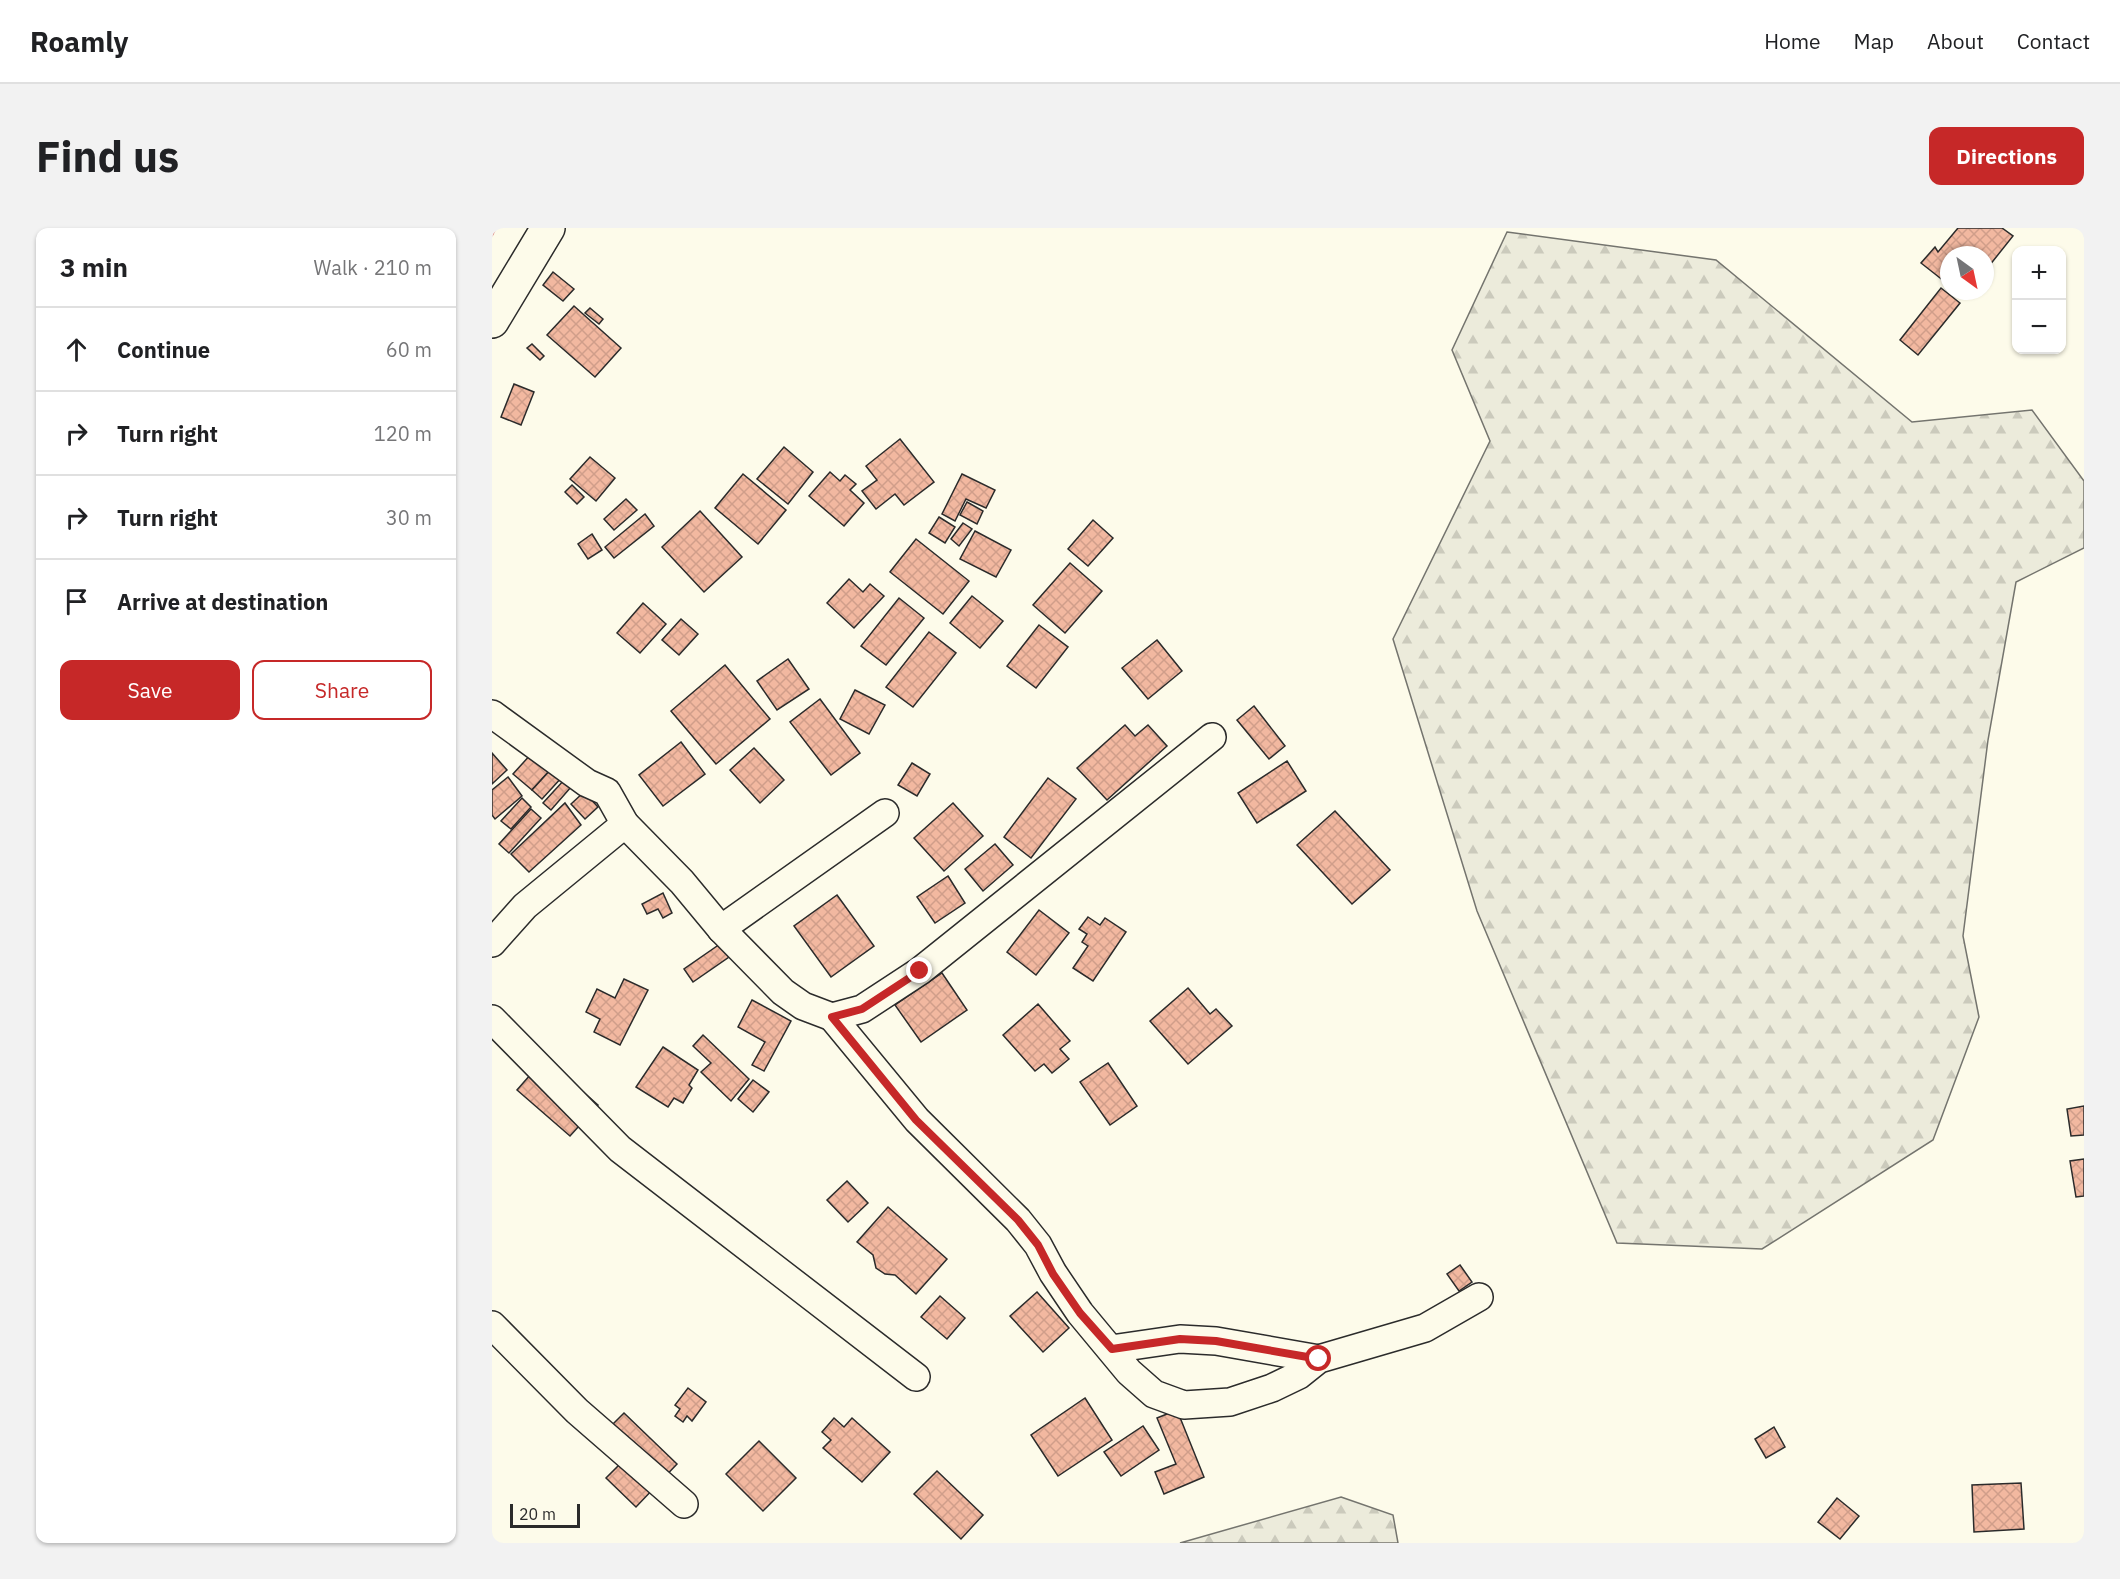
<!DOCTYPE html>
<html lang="en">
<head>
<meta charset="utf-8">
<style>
  body { margin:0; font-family:"IBM Plex Sans",sans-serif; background:#f2f2f2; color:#202124 }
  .controls { position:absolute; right:18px; top:18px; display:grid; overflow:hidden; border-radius:12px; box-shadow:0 2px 4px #0004 }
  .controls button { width:54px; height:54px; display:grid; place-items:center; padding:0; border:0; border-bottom:2px solid #e0e0e0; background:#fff; color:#202124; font:30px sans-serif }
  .compass { position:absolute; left:1448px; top:18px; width:54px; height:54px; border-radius:50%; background:#fff; box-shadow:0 2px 4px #0004; rotate:147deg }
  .scale { position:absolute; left:18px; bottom:15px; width:70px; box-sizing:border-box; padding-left:6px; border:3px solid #2b2b2b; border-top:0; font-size:16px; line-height:21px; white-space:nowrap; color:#2b2b2b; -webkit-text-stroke:4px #fdfbea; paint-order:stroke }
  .stop { position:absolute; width:18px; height:18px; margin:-14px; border:4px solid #c62828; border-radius:50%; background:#fff }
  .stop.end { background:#c62828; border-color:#fff; box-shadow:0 2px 6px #0008 }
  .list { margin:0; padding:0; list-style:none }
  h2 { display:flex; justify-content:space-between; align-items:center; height:78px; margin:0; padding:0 24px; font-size:26px }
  h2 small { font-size:20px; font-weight:400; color:#757577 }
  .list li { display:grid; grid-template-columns:39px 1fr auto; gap:18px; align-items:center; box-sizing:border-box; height:84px; padding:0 24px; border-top:2px solid #e0e0e0 }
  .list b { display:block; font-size:22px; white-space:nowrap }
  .list em { font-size:20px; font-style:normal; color:#757577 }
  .actions { display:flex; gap:12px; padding:18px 24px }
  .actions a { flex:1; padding:14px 0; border:2px solid #c62828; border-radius:12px; text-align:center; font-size:21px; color:#c62828 }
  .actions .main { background:#c62828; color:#fff }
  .icon { flex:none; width:33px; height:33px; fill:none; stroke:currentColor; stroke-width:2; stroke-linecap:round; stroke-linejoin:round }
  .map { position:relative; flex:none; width:1592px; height:1315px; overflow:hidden; border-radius:12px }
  header { display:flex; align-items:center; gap:36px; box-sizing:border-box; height:84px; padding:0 30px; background:#fff; border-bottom:2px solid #e0e0e0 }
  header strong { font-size:28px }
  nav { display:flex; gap:33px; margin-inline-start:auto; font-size:21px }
  .intro { display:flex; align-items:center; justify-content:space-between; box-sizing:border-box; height:144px; padding:0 36px }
  h1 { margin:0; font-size:42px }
  .button { padding:15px 27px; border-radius:12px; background:#c62828; color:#fff; font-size:21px; font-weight:700 }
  main { display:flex; gap:36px; padding:0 36px }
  aside { flex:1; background:#fff; border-radius:12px; box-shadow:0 2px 4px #0004 }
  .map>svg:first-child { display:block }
  .forest { fill:url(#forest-firs); stroke:#74746e; stroke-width:1.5 }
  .building { fill:url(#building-cross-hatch); stroke:#2b2b2b; stroke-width:1.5 }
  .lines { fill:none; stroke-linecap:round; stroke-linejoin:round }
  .minor-casing { stroke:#2b2b2b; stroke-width:30 }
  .major-casing { stroke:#2b2b2b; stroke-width:36 }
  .minor { stroke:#fdfbea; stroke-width:27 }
  .major { stroke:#fdfbea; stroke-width:33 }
  .power { stroke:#c62828; stroke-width:1.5; stroke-dasharray:21 4.5 3 4.5; stroke-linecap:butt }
  .route { stroke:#c62828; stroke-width:8 }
</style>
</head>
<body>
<header>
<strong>Roamly</strong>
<nav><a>Home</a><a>Map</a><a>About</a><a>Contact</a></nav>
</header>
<div class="intro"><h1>Find us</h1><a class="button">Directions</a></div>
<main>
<aside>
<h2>3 min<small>Walk · 210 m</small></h2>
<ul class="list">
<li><svg class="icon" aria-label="ahead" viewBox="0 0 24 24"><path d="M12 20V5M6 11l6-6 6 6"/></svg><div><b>Continue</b></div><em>60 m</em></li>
<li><svg class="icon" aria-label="right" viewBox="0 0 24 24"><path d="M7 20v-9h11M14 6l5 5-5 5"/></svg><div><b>Turn right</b></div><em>120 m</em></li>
<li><svg class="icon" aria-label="right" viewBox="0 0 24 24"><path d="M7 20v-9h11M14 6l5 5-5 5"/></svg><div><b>Turn right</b></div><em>30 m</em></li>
<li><svg class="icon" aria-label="arrive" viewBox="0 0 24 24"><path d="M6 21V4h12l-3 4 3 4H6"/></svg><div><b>Arrive at destination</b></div></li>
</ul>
<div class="actions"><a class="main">Save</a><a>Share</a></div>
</aside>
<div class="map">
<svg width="1592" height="1315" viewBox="0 0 1592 1315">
  <defs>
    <pattern id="forest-firs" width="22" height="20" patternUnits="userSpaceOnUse" patternTransform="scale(1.5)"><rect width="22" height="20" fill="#ecebdb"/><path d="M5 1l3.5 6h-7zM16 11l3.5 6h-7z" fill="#cbcabc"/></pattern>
    <pattern id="building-cross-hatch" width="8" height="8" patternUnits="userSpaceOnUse" patternTransform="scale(1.5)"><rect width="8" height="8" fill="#f2b8a0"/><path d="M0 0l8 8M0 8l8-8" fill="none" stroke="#d09e8a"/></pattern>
  </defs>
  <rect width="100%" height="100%" fill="#fdfbea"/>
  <g class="forest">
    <polygon points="1015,4 1224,32 1420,194 1540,182 1592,253 1592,320 1524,354 1496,512 1471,708 1487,789 1441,912 1270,1021 1125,1015 985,683 901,411 998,213 960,122"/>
    <polygon points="849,1269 901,1287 906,1315 688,1315"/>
  </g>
  <g class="building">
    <polygon points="1466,0 1510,0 1521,8 1493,43 1493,27 1457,27 1457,57 1429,35 1443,19 1446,24"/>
    <polygon points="61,44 82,61 71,73 51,57"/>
    <polygon points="1449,60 1468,75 1426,127 1408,112"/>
    <polygon points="82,78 129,120 103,149 55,107"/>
    <polygon points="98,80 111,91 107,96 93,85"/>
    <polygon points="40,116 52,128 48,132 35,120"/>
    <polygon points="22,156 42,164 29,197 9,189"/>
    <polygon points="408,211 442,254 412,277 403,266 384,281 370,263 385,252 374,238"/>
    <polygon points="292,219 321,244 296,276 265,251"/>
    <polygon points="98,229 123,250 104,273 78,251"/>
    <polygon points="338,244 348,253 353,247 364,256 358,262 372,275 352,298 317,268"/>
    <polygon points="251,246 294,282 266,316 223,280"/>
    <polygon points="470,246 503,262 494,280 474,271 463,293 450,286"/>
    <polygon points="80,257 92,269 85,276 73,264"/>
    <polygon points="134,271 145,282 122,302 112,291"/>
    <polygon points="475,274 491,283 485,296 468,287"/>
    <polygon points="208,283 250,329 212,364 170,319"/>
    <polygon points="153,286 162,298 122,330 113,319"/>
    <polygon points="447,289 463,299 453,315 437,305"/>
    <polygon points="601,292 621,310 596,338 576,321"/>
    <polygon points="471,295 480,301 467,318 459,311"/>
    <polygon points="483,303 519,322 504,349 468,331"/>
    <polygon points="100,306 110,322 96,331 86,316"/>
    <polygon points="424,311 477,353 451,386 398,344"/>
    <polygon points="578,335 610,363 573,405 541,377"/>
    <polygon points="357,351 371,364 378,356 392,368 362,400 335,375"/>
    <polygon points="480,368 511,393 488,420 458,395"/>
    <polygon points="407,370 432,390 394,437 369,418"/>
    <polygon points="151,375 174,396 148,425 125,405"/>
    <polygon points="189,391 206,406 187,427 170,412"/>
    <polygon points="547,397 576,419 544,460 515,438"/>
    <polygon points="437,404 464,425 421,479 394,459"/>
    <polygon points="665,412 690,443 656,471 630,440"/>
    <polygon points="296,431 317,461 285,482 265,453"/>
    <polygon points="233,437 278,491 224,536 179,483"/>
    <polygon points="363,462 393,477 377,506 348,491"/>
    <polygon points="328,471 368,525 339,547 298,494"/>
    <polygon points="762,478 793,518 777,531 745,492"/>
    <polygon points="633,497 643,508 656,497 675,518 615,572 585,540"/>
    <polygon points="189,514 213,546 171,578 147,547"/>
    <polygon points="262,520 292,552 268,575 238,542"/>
    <polygon points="0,525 15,542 0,556"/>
    <polygon points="40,525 59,541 40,562 21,546"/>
    <polygon points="795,533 814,563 765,595 746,565"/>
    <polygon points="420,535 438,546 425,568 406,557"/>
    <polygon points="61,539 71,548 50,571 40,562"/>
    <polygon points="16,549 30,568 3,591 0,587 0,562"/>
    <polygon points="556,550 584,571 539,630 512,609"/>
    <polygon points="72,552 79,559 59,582 51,575"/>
    <polygon points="92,564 106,579 93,591 79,576"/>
    <polygon points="30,570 39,579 19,601 9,593"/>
    <polygon points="73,575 89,597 37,644 19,626"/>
    <polygon points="461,575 491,608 452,643 422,610"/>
    <polygon points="39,581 49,590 17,625 7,616"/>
    <polygon points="843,583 898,642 860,676 805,617"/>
    <polygon points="503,616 521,637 491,663 473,641"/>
    <polygon points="456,648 473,675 443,695 425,669"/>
    <polygon points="171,665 180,685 171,690 166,681 155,686 150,676"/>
    <polygon points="345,667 382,718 339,749 302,698"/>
    <polygon points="547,682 577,705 544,747 515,724"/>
    <polygon points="596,689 608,697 613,690 634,704 601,753 581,740 596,718 590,714 595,706 587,701"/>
    <polygon points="228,716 237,729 201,754 192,741"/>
    <polygon points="450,745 475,782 429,814 403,777"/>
    <polygon points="132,751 156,762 128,817 102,804 108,791 94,784 105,761 123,770"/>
    <polygon points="696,760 718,786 724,781 740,798 696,836 658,793"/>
    <polygon points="260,772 299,793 272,843 260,837 273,814 246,799"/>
    <polygon points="546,776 578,813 568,821 577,831 560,845 552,836 543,843 511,807"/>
    <polygon points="211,807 257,851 239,873 209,844 219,835 201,818"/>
    <polygon points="171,819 206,842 197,857 200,860 191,875 182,870 176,879 144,859"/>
    <polygon points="53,830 106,877 78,908 25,862"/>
    <polygon points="616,835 645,878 618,897 588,854"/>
    <polygon points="261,852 277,864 261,884 246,871"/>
    <polygon points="1592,878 1592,907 1579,908 1575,881"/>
    <polygon points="1592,931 1592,968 1584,969 1578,933"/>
    <polygon points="355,953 376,975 356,994 335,972"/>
    <polygon points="396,979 455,1031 424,1066 403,1047 393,1046 384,1040 381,1027 365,1014"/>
    <polygon points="968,1037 980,1054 967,1063 955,1046"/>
    <polygon points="545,1064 577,1100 551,1124 518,1088"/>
    <polygon points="448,1068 473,1090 455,1111 429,1089"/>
    <polygon points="196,1160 214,1174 200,1193 195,1188 191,1194 183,1188 188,1181 183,1177"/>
    <polygon points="593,1170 620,1212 566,1248 539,1207"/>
    <polygon points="685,1182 712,1249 672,1266 663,1244 684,1236 665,1190"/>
    <polygon points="132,1185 185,1236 144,1279 114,1250 136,1228 112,1205"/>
    <polygon points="342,1190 352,1199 360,1190 398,1224 370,1254 331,1220 339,1212 330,1204"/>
    <polygon points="651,1198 667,1222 629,1248 612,1224"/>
    <polygon points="1282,1199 1293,1219 1274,1230 1263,1211"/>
    <polygon points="267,1213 304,1250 271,1283 234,1246"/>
    <polygon points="445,1243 491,1287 469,1311 422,1266"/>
    <polygon points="1529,1255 1532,1301 1482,1304 1480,1257"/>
    <polygon points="1345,1270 1367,1288 1348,1311 1326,1294"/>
  </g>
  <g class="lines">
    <g class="minor-casing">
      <g id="minor">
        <polyline points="0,486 95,555 115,564 133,596 190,654 229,701 291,764 311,778 340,789 370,781 428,743 720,509"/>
        <polyline points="229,701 393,585"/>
        <polyline points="0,715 33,678 133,596"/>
        <polyline points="340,789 425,892 526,992 546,1017 561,1045 588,1085 637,1144 662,1166 692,1177 738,1174 780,1160 807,1147 827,1131 933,1100 987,1069"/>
        <polyline points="0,791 128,921 424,1149"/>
        <polyline points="0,1097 85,1183 192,1276"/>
        <polyline points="619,1121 688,1111 724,1113 827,1131"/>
      </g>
    </g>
    <g class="major-casing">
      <polyline id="major" points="0,93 56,0"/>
    </g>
    <use href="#minor" class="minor"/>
    <use href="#major" class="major"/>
    <polyline class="power" points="0,8 4,0"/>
  </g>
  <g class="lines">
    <polyline class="route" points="428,743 370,781 340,789 424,892 526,992 546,1017 561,1046 588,1085 620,1121 688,1111 724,1113 827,1131"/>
  </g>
</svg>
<div class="controls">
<button>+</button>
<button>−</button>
</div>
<svg class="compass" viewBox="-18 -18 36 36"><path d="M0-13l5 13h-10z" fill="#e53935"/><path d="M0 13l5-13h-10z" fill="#757577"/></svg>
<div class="scale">20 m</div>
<div class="stop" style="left:827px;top:1131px"></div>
<div class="stop end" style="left:428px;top:743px"></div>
</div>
</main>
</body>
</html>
